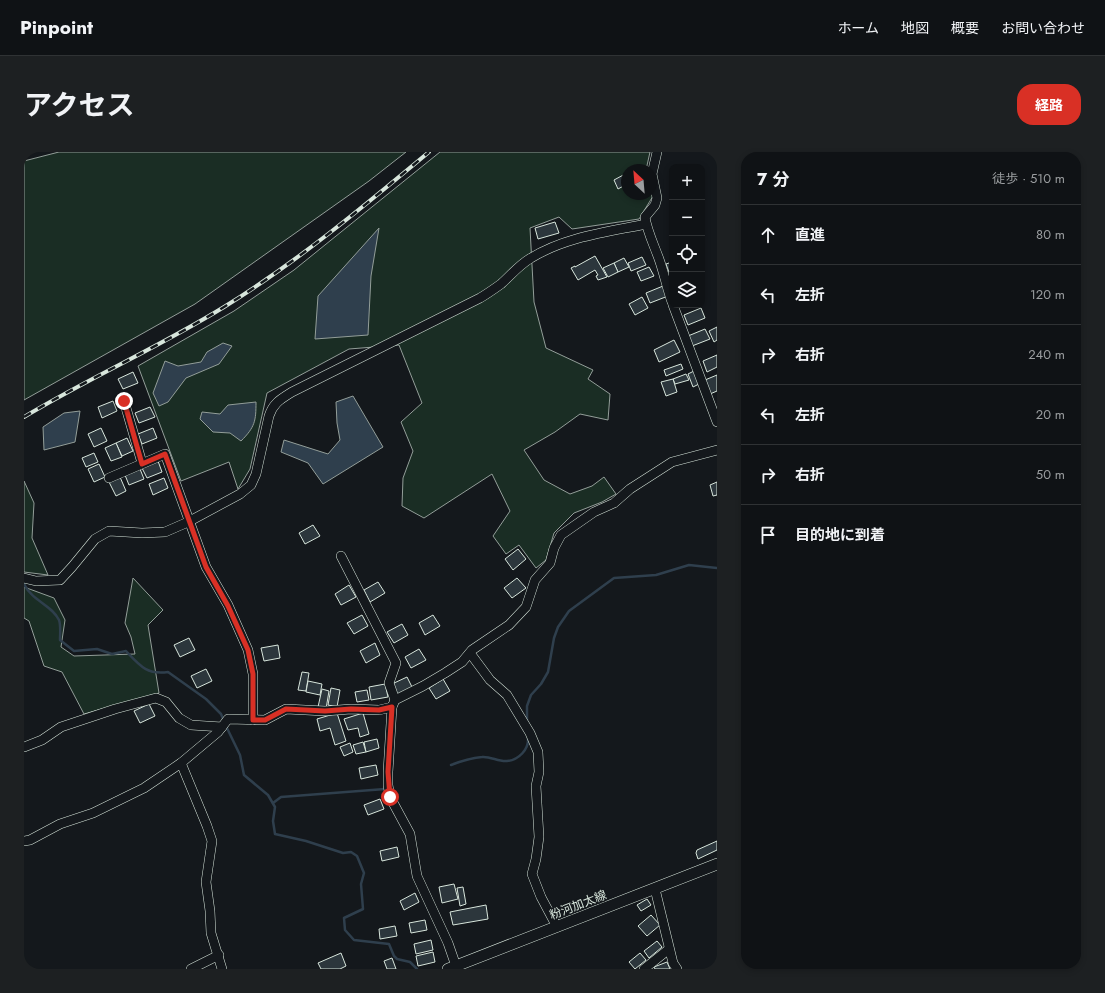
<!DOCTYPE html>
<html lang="ja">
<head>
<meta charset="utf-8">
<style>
  body { margin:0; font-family:Jost,"Noto Sans JP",sans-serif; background:#1d2022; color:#f1f3f6 }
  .controls { position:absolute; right:12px; top:12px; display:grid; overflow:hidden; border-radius:8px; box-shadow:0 2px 6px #0003 }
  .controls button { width:36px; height:36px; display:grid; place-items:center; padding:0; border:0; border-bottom:1px solid #2f3234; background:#0f1215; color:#f1f3f6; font:20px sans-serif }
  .compass { position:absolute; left:597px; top:12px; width:36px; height:36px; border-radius:50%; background:#0f1215; box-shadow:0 2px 6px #0003; rotate:334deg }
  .stop { position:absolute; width:12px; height:12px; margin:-9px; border:3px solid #d93025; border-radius:50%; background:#fff }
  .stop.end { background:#d93025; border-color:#fff; box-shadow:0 1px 4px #0008 }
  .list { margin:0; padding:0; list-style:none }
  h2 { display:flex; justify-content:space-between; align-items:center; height:52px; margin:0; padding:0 16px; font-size:17px }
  h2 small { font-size:13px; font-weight:400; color:#9b9ea0 }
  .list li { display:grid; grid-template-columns:26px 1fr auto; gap:12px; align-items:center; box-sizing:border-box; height:60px; padding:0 16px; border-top:1px solid #2f3234 }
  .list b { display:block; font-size:15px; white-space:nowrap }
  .list em { font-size:13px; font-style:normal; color:#9b9ea0 }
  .icon { flex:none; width:22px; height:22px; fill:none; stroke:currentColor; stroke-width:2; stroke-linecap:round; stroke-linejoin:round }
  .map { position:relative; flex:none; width:693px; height:817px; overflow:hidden; border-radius:16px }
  header { display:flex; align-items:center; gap:24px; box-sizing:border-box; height:56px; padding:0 20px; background:#0f1215; border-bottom:1px solid #2f3234 }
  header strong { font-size:19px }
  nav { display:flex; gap:22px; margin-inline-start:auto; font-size:14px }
  .intro { display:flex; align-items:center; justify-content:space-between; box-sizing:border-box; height:96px; padding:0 24px }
  h1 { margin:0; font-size:28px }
  .button { padding:10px 18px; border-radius:16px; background:#d93025; color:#fff; font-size:14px; font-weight:700 }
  main { display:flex; gap:24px; padding:0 24px }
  aside { flex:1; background:#0f1215; border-radius:16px; box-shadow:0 2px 6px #0003 }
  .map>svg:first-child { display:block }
  .green { fill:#1a2d24; stroke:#939e99 }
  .water { fill:#2f3f4d; stroke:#939e99 }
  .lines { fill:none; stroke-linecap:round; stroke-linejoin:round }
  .stream { stroke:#2f3f4d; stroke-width:2.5 }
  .building { fill:#2c363c; stroke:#d8e6dc }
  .minor-casing { stroke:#d8e6dc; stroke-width:10 }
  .major-casing { stroke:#d8e6dc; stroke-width:12 }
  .minor { stroke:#14181c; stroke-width:9 }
  .major { stroke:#14181c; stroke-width:11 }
  .rail-casing { stroke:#d8e6dc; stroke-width:4 }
  .rail { stroke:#14181c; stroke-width:2.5; stroke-dasharray:8; stroke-linecap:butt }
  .route { stroke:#d93025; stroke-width:5 }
  .labels { text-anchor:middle; stroke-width:3; stroke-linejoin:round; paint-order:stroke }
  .street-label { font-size:12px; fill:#d8e6dc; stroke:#14181c }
</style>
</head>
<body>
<header>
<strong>Pinpoint</strong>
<nav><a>ホーム</a><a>地図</a><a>概要</a><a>お問い合わせ</a></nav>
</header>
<div class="intro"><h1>アクセス</h1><a class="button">経路</a></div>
<main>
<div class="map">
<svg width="693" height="817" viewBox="0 0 693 817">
  <rect width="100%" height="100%" fill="#14181c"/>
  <g class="green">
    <polygon points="35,0 382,0 345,29 171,152 0,248 0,9"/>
    <polygon points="416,0 626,0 622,18 603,18 603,42 627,42 627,37 629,44 615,67 548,77 535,65 506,76 510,150 522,196 569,218 564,227 586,242 584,268 556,262 531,280 500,298 520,328 546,342 568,334 580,325 592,342 578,350 550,361 530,381 522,408 512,416 495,393 482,402 469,384 486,359 468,322 400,366 378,354 379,326 389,299 377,270 398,251 375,193 325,197 243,241 226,317 214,337 205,310 157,329 114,214 210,159 270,118"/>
    <polygon points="0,329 10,351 8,386 24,423 0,420"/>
    <polygon points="109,426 139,458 124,473 135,541 60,562 38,520 20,514 5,469 0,466 0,435 30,446 41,468 37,495 50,504 111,502 107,485 101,471"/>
  </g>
  <g class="water">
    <polygon points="355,76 347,124 344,183 291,187 294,144"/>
    <polygon points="199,191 208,194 195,212 162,226 144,250 135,254 129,241 141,209 154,214 177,210 183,200"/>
    <polygon points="329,244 359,295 299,332 284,311 257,300 260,288 304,302 316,288 313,271 312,250"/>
    <path d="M232,250C232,269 231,275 217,289L206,281L189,280L176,267L178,260L196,262L204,253Z"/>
    <polygon points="56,259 51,290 20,298 19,275 40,261"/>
  </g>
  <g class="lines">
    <g class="stream">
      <path d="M0,432C8,449 28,453 35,468C37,473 36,482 36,488L50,499L73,497L88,502L102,499C116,514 123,523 144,520L182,547L197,562L200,569"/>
      <polyline points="503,569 503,554 507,543 517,532 524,520 530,486 534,475 545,459 590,426 632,423 665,413 693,416"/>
      <polyline points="202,574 216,603 220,623 244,643 251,655 249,669 251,682 282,689 319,701 327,700 333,704 340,721 337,732 339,757 320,766 321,778 330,788 365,792 370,804 373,807 386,810 393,817"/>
      <path d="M427,613C437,609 447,606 458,605C466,604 475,610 483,609C495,608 505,597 504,586"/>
      <polyline points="249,651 257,645 361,637"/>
    </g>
  </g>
  <g class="building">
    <polygon points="603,21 603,32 594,37 590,28"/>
    <polygon points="531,70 535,81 514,87 511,76"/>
    <polygon points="571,104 583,125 574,128 572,124 574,123 571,118 554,128 547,116 551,114 551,115"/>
    <polygon points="618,105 622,113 607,119 604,111"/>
    <polygon points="600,106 605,115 594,120 590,111"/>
    <polygon points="648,110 648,122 646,123 642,112"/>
    <polygon points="590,111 594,120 584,125 579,116"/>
    <polygon points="625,115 630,124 617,129 613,120"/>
    <polygon points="639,134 644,144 626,151 622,141"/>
    <polygon points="618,145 624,156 611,163 605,152"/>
    <polygon points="677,156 681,166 664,173 660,163"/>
    <polygon points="693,175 693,188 690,190 685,179"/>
    <polygon points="681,177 686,187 668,194 664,184"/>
    <polygon points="650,188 656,200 635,210 630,198"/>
    <polygon points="693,203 693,215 683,220 679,209"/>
    <polygon points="657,212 659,217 642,224 640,218"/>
    <polygon points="670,219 675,232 669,235 664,222"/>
    <polygon points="109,220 114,231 99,237 94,227"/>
    <polygon points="662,222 665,228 651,232 649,227"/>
    <polygon points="693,223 693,239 686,242 681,228"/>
    <polygon points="649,227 653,240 642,244 637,230"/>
    <polygon points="89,249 93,259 78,266 74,255"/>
    <polygon points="126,255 131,265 115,271 111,261"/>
    <polygon points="77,276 83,289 70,295 64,282"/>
    <polygon points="129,276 133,286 118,292 114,282"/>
    <polygon points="103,286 109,299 98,304 92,291"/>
    <polygon points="92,291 98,305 87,309 81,296"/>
    <polygon points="70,301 74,310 62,315 58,306"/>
    <polygon points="134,309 138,320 123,326 118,316"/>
    <polygon points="75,312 81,325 70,330 64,317"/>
    <polygon points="116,317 120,327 105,333 101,323"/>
    <polygon points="96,325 102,339 92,344 85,330"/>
    <polygon points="140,326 144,336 129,343 125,332"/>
    <polygon points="693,330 693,343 689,344 686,333"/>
    <polygon points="289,373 296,384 281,392 275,381"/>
    <polygon points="494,397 502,407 489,418 481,407"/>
    <polygon points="493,426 502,436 488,446 480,436"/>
    <polygon points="354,430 361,441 346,450 340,438"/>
    <polygon points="325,433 332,445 317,453 311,442"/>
    <polygon points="338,463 344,474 330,482 323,471"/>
    <polygon points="409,463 416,474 401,483 395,471"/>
    <polygon points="378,472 384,483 370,491 363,480"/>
    <polygon points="165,486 171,498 156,505 150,493"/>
    <polygon points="351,491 356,503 342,511 336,499"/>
    <polygon points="254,493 256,506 240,509 237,496"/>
    <polygon points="395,497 402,508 387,516 381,505"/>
    <polygon points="182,517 188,529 173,536 167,524"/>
    <polygon points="278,520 285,521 282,539 274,538"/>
    <polygon points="383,525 389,537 374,544 368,532"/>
    <polygon points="419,527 426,539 412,547 405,536"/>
    <polygon points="284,529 298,532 296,543 282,540"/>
    <polygon points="361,532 364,545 347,548 345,535"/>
    <polygon points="307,536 316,538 313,555 304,553"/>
    <polygon points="298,537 305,539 302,557 294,555"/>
    <polygon points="343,538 345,548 333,550 331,540"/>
    <polygon points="125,552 131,564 116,571 110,559"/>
    <polygon points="313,561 322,589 311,593 306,576 296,579 293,567"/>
    <polygon points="339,561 345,582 336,585 334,576 324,578 320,567"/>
    <polygon points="353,587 355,596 342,600 340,590"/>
    <polygon points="339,590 342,600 332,602 329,593"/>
    <polygon points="326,591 329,600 320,604 316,595"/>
    <polygon points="352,613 354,623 337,627 335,616"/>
    <polygon points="356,647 360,657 344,663 340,653"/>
    <polygon points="693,689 693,698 674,707 672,701 673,698"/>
    <polygon points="373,695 375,705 358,709 356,699"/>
    <polygon points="430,732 434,747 418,751 415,735"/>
    <polygon points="439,735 442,752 436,754 433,736"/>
    <polygon points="391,741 395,750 380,758 376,749"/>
    <polygon points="623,747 627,753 617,759 613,753"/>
    <polygon points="462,753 464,767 429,773 426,760"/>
    <polygon points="627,763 636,773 623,784 614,774"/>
    <polygon points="401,768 403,778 387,781 385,771"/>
    <polygon points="371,774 373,784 356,787 355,777"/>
    <polygon points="407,788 409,798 392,802 390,792"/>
    <polygon points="633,789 638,795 625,806 620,799"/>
    <polygon points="409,800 411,810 394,814 392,804"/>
    <polygon points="317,801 322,814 316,817 297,817 294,811"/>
    <polygon points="616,801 622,808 611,817 605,810"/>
    <polygon points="368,806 372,817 363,817 360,809"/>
    <polygon points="643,810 646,817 631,817 630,815"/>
  </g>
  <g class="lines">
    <g class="minor-casing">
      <g id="minor">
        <path d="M633,0L628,22L633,46L631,53L621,65C623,79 630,93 635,107C640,121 643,136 648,150"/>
        <polyline points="649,153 693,270"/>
        <polyline points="100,249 118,311"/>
        <polyline points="85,326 141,302 182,415 204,453 224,498 229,522 229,568"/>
        <polyline points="317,404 372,511 365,531 371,548"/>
        <path d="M0,426L12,429L36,428L48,415L71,387L85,379L118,381L141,380L164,370L216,342L227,333L232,322L245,264C249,251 257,247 268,240L456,146C463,142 470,137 477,132C487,123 495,113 507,106C541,85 583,80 622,72"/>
        <polyline points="446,501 466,528 483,543 506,581 514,600 515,620 512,634 515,685 512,707 508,722 517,745 533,775"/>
        <polyline points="0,595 18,588 37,575 91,557 132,546 142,550 155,566 167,573 198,575"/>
        <polyline points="157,611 183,674 188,689 182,730 186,759 187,781 198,817"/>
        <polyline points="0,689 6,688 36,672 69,661 120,636 157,611 194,580 204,567 241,568 262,557 301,559 327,557 355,558 368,555"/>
        <polyline points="631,737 649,811 653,817"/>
        <polyline points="432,814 424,791 393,724 386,682 366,645 364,633 364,620 368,555 371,548 399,534 421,521 438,510 448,498 485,473 502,455 511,428 526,411 530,396 537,383 570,360 590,351 606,337 648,310 693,298"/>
        <polyline points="167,817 195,803"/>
        <polyline points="620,817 645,797"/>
      </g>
    </g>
    <g class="major-casing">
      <polyline id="major" points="424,817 693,712"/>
    </g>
    <use href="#minor" class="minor"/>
    <use href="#major" class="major"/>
    <g class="rail-casing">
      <path id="rail" d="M0,265C65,226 135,195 200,155C273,110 339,55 405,0"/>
    </g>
    <use href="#rail" class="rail"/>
  </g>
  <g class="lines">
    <polyline class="route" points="100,249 118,312 141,302 182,415 204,454 224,498 229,522 229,568 241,568 262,557 301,559 327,557 355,558 368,555 364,620 366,645"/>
  </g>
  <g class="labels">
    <g class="street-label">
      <text transform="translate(554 753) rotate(-21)" y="4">粉河加太線</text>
    </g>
  </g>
</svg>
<div class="controls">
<button>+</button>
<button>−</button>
<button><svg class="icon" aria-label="locate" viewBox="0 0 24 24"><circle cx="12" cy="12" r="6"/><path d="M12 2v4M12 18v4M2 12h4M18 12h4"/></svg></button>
<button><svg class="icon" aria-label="layers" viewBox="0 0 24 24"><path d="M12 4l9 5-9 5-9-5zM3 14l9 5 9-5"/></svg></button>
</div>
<svg class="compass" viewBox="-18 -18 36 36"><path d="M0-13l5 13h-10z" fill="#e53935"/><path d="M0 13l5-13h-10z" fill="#9b9ea0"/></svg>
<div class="stop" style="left:366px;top:645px"></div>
<div class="stop end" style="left:100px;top:249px"></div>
</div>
<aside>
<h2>7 分<small>徒歩 · 510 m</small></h2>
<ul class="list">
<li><svg class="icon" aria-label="ahead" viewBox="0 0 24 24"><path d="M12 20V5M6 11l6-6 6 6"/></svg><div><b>直進</b></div><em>80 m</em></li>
<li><svg class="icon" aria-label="left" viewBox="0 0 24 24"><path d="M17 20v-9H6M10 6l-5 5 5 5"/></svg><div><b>左折</b></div><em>120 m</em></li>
<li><svg class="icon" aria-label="right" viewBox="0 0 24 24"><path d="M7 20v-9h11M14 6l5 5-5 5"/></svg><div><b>右折</b></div><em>240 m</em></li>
<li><svg class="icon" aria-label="left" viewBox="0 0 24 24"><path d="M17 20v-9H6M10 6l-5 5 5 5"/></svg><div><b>左折</b></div><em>20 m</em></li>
<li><svg class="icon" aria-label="right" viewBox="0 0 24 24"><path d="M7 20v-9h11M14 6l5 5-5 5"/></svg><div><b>右折</b></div><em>50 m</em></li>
<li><svg class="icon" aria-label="arrive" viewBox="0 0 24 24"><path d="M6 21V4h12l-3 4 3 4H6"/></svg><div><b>目的地に到着</b></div></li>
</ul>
</aside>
</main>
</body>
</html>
